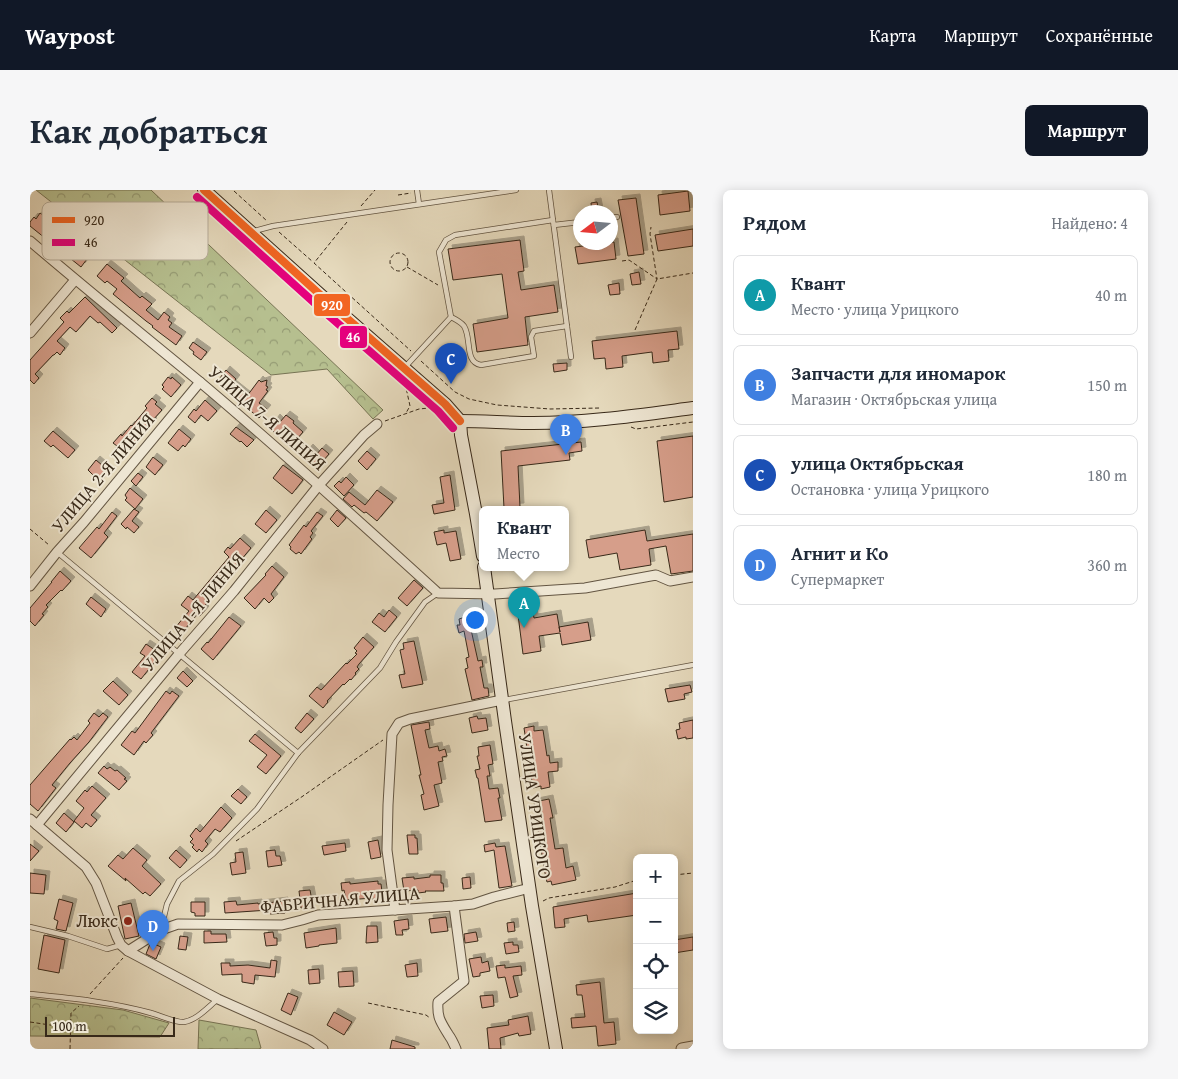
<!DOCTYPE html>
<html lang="ru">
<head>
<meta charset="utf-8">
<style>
  body { margin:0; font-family:"Gentium Book Plus",serif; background:#f6f6f7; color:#1f2937 }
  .controls { position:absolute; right:15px; bottom:15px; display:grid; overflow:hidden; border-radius:8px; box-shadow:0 2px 12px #0003 }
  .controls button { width:45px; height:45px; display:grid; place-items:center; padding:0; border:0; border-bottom:1px solid #e0e1e3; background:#fff; color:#1f2937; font:25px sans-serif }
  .compass { position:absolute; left:543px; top:15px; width:45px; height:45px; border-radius:50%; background:#fff; box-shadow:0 2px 12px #0003; rotate:254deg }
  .scale { position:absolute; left:15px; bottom:12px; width:130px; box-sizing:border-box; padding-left:5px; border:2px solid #382919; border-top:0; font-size:14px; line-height:18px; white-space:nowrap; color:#382919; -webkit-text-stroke:4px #eee6d3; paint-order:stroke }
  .you { position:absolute; left:444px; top:429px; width:18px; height:18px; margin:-12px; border:4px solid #fff; border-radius:50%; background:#1a73e8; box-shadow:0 0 0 8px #1a73e833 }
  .badge { display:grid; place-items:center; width:32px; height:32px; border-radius:50%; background:#111827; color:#fff; font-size:16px; font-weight:700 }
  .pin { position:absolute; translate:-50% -41px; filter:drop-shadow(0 1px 2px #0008) }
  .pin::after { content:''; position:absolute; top:26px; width:18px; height:15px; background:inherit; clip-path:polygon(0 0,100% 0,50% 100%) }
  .popup { position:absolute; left:449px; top:316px; width:90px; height:65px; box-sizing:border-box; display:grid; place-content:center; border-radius:8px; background:#fff; filter:drop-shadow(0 1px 4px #0005); font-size:16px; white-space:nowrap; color:#747a83 }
  .popup b { font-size:19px; color:#1f2937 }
  .popup::after { content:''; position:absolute; left:50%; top:100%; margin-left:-10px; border:10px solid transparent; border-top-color:#fff }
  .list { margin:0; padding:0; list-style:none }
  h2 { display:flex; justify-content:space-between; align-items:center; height:65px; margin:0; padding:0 20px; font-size:21px }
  h2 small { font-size:16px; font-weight:400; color:#747a83 }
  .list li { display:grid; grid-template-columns:32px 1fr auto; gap:15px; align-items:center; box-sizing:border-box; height:80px; margin:0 10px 10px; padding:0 10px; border:1px solid #e0e1e3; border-radius:8px }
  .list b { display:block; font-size:19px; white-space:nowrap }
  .list p { margin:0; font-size:16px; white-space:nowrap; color:#747a83 }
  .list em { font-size:16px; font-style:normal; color:#747a83 }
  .icon { flex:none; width:28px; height:28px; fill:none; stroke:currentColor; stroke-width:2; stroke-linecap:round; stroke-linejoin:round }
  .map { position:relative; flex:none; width:663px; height:859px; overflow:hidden; border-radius:8px }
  header { display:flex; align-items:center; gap:30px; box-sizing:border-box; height:70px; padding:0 25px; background:#111827; color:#fff }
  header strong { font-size:24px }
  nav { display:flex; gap:28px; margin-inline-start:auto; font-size:18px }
  .intro { display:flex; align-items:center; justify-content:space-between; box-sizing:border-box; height:120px; padding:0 30px }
  h1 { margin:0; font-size:35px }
  .button { padding:12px 22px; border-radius:8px; background:#111827; color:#fff; font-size:18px; font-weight:700 }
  main { display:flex; gap:30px; padding:0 30px }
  aside { flex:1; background:#fff; border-radius:8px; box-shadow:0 2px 12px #0003 }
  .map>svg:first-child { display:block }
  .forest { fill:url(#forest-crowns); stroke:#777454 }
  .building { fill:#d69e8a; stroke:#382919; filter:url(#shadow) }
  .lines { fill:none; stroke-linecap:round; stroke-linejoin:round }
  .service-casing { stroke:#635542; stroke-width:6 }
  .minor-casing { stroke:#635542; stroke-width:11 }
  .tertiary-casing { stroke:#635542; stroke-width:13 }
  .secondary-casing { stroke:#382919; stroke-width:14 }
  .path { stroke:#382919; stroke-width:1; stroke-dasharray:4 2.5; stroke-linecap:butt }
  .service { stroke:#eee6d3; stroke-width:4.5 }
  .minor { stroke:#eee6d3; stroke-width:9 }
  .tertiary { stroke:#eee6d3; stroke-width:11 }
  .secondary { stroke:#eee6d3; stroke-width:12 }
  .bus-1-casing { stroke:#eee6d3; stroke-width:11 }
  .bus-2-casing { stroke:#eee6d3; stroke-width:11 }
  .bus-1 { stroke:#f26522; stroke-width:8 }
  .bus-2 { stroke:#e5007d; stroke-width:8 }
  .poi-dot { fill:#8f2418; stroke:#eee6d3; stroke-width:2 }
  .labels { text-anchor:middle; stroke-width:4; stroke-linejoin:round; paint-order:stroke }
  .street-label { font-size:18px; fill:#382919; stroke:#eee6d3 }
  .poi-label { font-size:18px; fill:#382919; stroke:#eee6d3; text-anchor:end }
  .key { fill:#eee6d3; stroke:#b7ad9b; stroke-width:1 }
  .key-label { font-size:14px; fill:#382919 }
  .line-badge { stroke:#eee6d3; stroke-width:2 }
  .badge-label { font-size:14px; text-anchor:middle; font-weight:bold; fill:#fff }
</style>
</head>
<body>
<header>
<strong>Waypost</strong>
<nav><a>Карта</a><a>Маршрут</a><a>Сохранённые</a></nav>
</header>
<div class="intro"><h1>Как добраться</h1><a class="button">Маршрут</a></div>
<main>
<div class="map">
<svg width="663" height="859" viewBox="0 0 663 859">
  <defs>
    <pattern id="forest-crowns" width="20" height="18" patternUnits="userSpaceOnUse" patternTransform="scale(1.25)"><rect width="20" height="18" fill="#b6bf8f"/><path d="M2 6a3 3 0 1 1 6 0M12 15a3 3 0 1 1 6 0" fill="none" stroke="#959b74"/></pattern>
    <filter id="shadow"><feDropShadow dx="4" dy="-4" stdDeviation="0" flood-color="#0004"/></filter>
  </defs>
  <rect width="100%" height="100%" fill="#e5d9bc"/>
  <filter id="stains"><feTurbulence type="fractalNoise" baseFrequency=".004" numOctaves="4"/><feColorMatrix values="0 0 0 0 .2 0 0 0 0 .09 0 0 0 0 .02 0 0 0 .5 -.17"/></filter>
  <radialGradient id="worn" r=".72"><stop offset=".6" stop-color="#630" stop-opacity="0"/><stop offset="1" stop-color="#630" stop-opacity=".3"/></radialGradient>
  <g class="forest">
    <polygon points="6,0 121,0 353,220 343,229 297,179 241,185"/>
    <polygon points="0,808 93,820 139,833 130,847 0,846"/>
    <polygon points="169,830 226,840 231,858 229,859 168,859"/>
  </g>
  <g class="building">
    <polygon points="658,1 660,21 630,25 628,5"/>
    <polygon points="606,8 614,64 598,66 588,10"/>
    <polygon points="567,12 569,22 562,22 561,13"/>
    <polygon points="10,23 17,28 15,30 20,35 43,54 51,44 66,57 51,77 0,36 0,32 4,27 6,29"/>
    <polygon points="663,39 663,56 628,61 625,45"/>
    <polygon points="490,50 494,81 488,82 491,100 524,95 528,122 495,127 498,155 447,162 443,134 478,128 472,84 423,90 418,59"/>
    <polygon points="584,52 586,69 548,74 545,57"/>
    <polygon points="77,74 94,88 91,91 110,108 112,106 122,114 116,120 128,130 134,122 140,127 138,130 142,133 139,137 152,146 146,155 122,137 123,136 116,131 83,104 87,99 77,91 75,93 67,86"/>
    <polygon points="609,82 611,94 602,95 600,84"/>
    <polygon points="589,93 590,104 580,105 578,95"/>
    <polygon points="55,107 87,138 82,143 70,132 68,133 60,126 46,142 40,137 27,151 35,158 30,165 27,162 24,165 23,165 5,184 9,188 4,194 0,190 0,170 34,132 30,128 37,121 39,123"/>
    <polygon points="647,141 649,159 638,160 639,171 623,173 622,162 592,166 593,177 576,179 575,168 564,169 562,151"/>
    <polygon points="163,152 177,162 171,170 163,164 164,162 159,158"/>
    <polygon points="537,173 537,180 524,182 523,174"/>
    <polygon points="196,180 206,189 202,194 217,206 229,190 231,192 237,190 236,196 238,197 236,200 238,201 229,213 237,219 229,228 187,192"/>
    <polygon points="138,187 141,189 142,187 151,195 141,207 132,199 134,197 132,195"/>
    <polygon points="122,208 127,212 125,214 132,220 122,231 123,232 118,237 101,257 102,258 97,264 94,261 91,264 85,258 87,256 83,253 91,244 92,246 101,235 102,236 117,218 115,216"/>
    <polygon points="175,210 187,221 178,231 171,225 165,233 158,227 164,219 166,221"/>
    <polygon points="256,225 264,231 263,233 273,242 260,257 253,251 254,250 239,238 246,228 250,232"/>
    <polygon points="206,237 224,250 217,257 211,251 210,252 200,244"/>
    <polygon points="149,239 161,249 155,257 153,255 148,261 138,253"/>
    <polygon points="23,241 45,260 38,268 23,255 21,257 14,251"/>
    <polygon points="663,246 663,307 634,312 627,251"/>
    <polygon points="551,252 552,261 539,263 540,270 488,276 490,317 474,318 471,261"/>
    <polygon points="279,258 286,265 292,258 299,264 287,278 276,269 277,268 274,264"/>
    <polygon points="337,261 346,269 337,280 328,271"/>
    <polygon points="123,267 133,275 125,285 116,277"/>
    <polygon points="66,270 79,281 72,290 66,284 64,286 58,280"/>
    <polygon points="253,275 273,290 262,304 243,288"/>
    <polygon points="108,283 113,287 106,296 101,291"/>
    <polygon points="420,285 425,320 404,324 402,315 414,313 410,287"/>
    <polygon points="316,287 324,295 314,306 304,296 309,291 311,293"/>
    <polygon points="100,298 113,309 105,319 95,310 97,308 95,305"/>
    <polygon points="347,300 363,312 347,331 336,322 334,323 324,315 322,317 313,309 319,302 335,315"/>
    <polygon points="104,319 109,322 102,331 109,337 104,343 97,337 96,339 91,334"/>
    <polygon points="236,320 247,330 236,343 225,334"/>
    <polygon points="307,320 316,328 308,337 300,329"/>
    <polygon points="82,322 87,326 74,343 78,347 61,368 49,358 67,337 69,339"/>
    <polygon points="287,322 293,326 281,341 283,343 280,347 282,349 271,364 269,362 266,364 260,359 261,357 259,355 274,335 276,337"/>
    <polygon points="414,340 414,343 426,341 431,369 420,371 416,353 407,355 404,342"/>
    <polygon points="615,340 617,351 663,344 663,381 641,384 636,356 619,359 621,375 590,380 587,363 559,368 556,350"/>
    <polygon points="210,348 221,358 205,377 206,378 204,380 206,382 201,387 198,385 187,396 189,398 173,418 175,420 170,426 167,424 152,443 145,438 159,421 151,415 158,406 163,410 199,367 194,362 198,357 200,359"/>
    <polygon points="242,376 254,387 241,404 244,408 239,413 234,408 225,419 214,408 236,385 235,384"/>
    <polygon points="30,381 41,391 32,401 31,400 16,415 18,417 12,424 14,425 5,436 0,431 0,418 22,392 21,392"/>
    <polygon points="384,390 393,398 377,416 368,408"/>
    <polygon points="61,407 76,419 71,427 56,414"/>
    <polygon points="502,415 504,428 527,424 530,442 529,437 558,432 561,450 532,455 530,443 509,446 511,461 493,464 487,417"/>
    <polygon points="359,420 367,427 355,442 342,432 349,423 354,427"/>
    <polygon points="438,426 448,471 452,470 453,477 450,477 454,498 458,498 459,506 442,510 435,479 438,478 436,468 439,467 434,441 429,443 427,435 430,435 429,429"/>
    <polygon points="199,427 211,436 183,470 171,459 177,452 178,453"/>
    <polygon points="333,447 344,457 329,474 327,477 329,479 325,483 326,484 321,490 320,489 314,495 313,494 297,511 298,512 293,518 279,506 287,497 291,500 316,473 317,474 327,464 325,463 327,461 324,458"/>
    <polygon points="384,451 393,494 372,498 369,485 375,484 370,460 374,459 373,453"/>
    <polygon points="116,454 131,464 111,489 102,482 115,466 110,463"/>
    <polygon points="153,481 163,491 157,497 147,488"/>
    <polygon points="83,491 98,505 89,515 73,501"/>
    <polygon points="660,495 662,502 654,504 655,509 638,512 635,499"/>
    <polygon points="136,501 140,504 142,501 149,506 121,543 123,545 116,553 114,551 104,565 91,555 102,541 105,543"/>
    <polygon points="64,523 69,527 73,523 78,527 59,552 40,573 22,595 26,598 8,621 0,614 0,595 40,549 41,550 44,547 47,550 60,533 58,531"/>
    <polygon points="277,523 284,529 271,543 265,538"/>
    <polygon points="447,526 448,529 456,528 458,540 442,543 439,528"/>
    <polygon points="663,530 663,548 656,549 656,547 648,549 646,540 650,539 649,533"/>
    <polygon points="399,532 400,539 395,540 399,558 408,556 409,561 415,559 417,566 412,567 413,571 408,572 412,593 404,595 409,616 394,620 391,605 394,604 389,585 391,585 381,535"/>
    <polygon points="504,536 504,541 513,540 517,566 519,565 520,573 528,572 528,581 518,582 520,597 511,599 511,596 503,598 494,538"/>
    <polygon points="225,544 251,566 236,584 227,577 237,565 219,551"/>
    <polygon points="460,555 463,574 458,575 460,586 457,586 459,599 468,598 470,608 468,608 472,630 455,632 448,588 447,588 445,580 450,579 447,566 449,566 448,557"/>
    <polygon points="74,576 77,579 80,577 85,581 87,580 96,588 94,589 97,591 89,600 68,583"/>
    <polygon points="62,596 76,608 61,625 67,630 61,637 56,633 52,638 44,631 54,618 46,611 55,600 57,602"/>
    <polygon points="208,599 217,607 211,614 201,606"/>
    <polygon points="519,609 523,628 520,628 525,659 533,658 536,678 543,676 546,690 522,695 521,691 517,692 515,683 507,634 508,634 504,612"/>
    <polygon points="191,617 202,628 190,642 185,639 175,651 178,654 172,662 169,659 167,662 162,657 164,655 160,652 163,649 160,646 166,638 170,642"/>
    <polygon points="34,623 44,632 36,642 26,633"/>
    <polygon points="377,645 385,645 385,648 387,648 388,664 379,664"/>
    <polygon points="348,650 351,667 341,669 338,652"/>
    <polygon points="315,653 316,661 294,665 292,656"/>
    <polygon points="465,653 466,657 475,656 482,696 469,698 464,660 455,662 454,655"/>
    <polygon points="0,654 9,661 0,671"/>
    <polygon points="103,658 117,670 112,676 131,694 120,706 115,702 113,704 95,688 96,691 78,676 88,665 93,669"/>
    <polygon points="146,660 157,670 150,678 139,668"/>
    <polygon points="245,660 246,666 250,666 252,675 238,677 236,661"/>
    <polygon points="213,662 216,683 202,685 200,673 206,672 205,663"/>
    <polygon points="0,683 16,685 14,704 0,703"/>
    <polygon points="400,685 411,685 411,693 413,693 414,701 395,701 396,702 388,703 388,700 374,701 372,688 384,687 384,689 400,687"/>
    <polygon points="440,687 441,698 433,699 432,688"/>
    <polygon points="348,691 348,694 351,694 353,709 343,710 343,708 316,710 314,700 312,701 311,693 320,692 320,694"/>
    <polygon points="280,700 283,716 271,718 269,701"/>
    <polygon points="607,703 607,725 558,732 557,725 534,729 535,737 525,738 523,717"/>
    <polygon points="29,709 43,713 36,741 26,739 28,731 24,729"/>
    <polygon points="206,711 207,715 228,713 228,714 254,711 255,723 240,724 239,720 195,723 194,712"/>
    <polygon points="161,712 175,712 175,726 165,726 165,723 161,722"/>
    <polygon points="101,713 109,746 95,749 88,716"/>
    <polygon points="416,727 418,741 401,743 399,729"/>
    <polygon points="378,729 379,739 372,740 373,745 366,745 364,731"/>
    <polygon points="484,732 485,741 478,742 477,733"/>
    <polygon points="337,736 347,736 348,752 336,753"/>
    <polygon points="306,738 307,753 289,755 289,756 276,758 274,743"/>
    <polygon points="174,741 181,741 181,744 196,744 197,752 174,753"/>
    <polygon points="243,742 244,748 247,748 247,755 236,756 234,743"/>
    <polygon points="446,742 448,751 435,753 434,744"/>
    <polygon points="14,745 35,750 29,783 8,779"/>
    <polygon points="150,746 158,747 156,760 148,759"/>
    <polygon points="663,747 663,760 644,763 644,750"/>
    <polygon points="483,752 483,755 488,755 489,762 476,764 474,753"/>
    <polygon points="122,753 131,757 126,769 116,764 120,754"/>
    <polygon points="451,767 452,773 458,771 460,781 450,783 450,786 443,787 439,769"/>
    <polygon points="241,770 247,771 245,787 225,785 224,794 212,792 212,784 192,785 191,773 200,773 200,776 218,775 240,778"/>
    <polygon points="387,773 388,786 377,787 375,775"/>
    <polygon points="475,775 475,778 491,776 492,785 483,786 488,806 480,808 475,787 468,788 466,776"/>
    <polygon points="289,779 290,793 279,794 278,780"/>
    <polygon points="323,781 324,796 309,797 308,782"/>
    <polygon points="570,792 574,833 584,832 586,854 568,856 566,836 542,838 541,828 555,827 552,805 547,805 546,795"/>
    <polygon points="258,803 268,807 261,825 251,820"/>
    <polygon points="463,805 464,816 452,818 450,806"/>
    <polygon points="304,822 322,832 314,845 297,835"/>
    <polygon points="498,826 501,844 489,846 488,843 470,848 471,859 459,859 457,838 479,835 478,830"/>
    <polygon points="362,850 385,857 385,859 360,859"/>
  </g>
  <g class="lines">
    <g class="service-casing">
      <g id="service">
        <polyline points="387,0 389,14"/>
        <polyline points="519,0 541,167"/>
        <polyline points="580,28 587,27"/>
        <polyline points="524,35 550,32"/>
        <polyline points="224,41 243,36 486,0"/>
        <path d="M421,127C425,129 431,132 434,136C442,149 434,172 451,175L504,166L501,147L504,141L537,136"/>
        <polyline points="376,176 421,127 409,62 416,50 425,45 523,30"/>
        <polyline points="27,362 268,563"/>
        <polyline points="474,510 663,475"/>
        <polyline points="0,737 38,746 77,759 91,755"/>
        <polyline points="131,739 137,714 149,691 183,664 227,619 268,563 350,478 366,452 395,412 408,403"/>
        <path d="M0,804C40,808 82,812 121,823C129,825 146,833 154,832C167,830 178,817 188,809"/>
      </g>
    </g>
    <g class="minor-casing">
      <g id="minor">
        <path d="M0,51C56,99 113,145 170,192C251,260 330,332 408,403L465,404L555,398L626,385L640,391L663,387"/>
        <polyline points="0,143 45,90"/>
        <polyline points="0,396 27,362 54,332 170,192"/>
        <polyline points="0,629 56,677 66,693 87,747 91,755 98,761 188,809 280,850 293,859"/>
        <polyline points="7,635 149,464 204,401 289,295 334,245 347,234"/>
        <path d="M424,716L434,791L408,812C407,827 410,831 418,844C421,848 424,854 426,859"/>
        <polyline points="365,720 357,660 358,615 362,544 369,533 380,529 472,510"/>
        <polyline points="98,761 131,740 148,734 252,735 272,730 288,725 424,716 443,714 464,707 500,698"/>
      </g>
    </g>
    <g class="tertiary-casing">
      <polyline id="tertiary" points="652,859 663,857"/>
    </g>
    <g class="secondary-casing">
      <g id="secondary">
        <polyline points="174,0 296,110 415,214 430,231"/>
        <path d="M430,231C454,231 479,233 503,233C557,233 610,225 663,218"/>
        <polyline points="430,231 431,245 446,324 453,366"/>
        <polyline points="454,377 475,531 502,716 526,859"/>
      </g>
    </g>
    <g class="path">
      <polyline points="204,1 237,31"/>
      <polyline points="368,5 381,3"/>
      <polyline points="331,16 345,0"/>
      <polyline points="317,32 284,73 381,161"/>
      <polyline points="249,42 283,72"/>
      <circle cx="369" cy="72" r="9"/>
      <polyline points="592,71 599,70 627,89 620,44 621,37"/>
      <polyline points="377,77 408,95"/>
      <polyline points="605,140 627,89 663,83"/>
      <polyline points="391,171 425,202 439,209 467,215 520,219 570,218"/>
      <polyline points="375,193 380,216 376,223"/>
      <polyline points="386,204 406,223 408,221"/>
      <polyline points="355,231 389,219 399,218"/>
      <polyline points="601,237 606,239 663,232"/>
      <polyline points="0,339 19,355"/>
      <polyline points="206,651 273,606 353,550"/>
      <polyline points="644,685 663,683"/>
      <polyline points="513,711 519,708 585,697 607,690"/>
      <polyline points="60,804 93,768"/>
      <polyline points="338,813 396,825 400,828"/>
      <polyline points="0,832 40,838"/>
      <polyline points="40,859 41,823 49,816"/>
    </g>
    <use href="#service" class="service"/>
    <use href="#minor" class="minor"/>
    <use href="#tertiary" class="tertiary"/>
    <use href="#secondary" class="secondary"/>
    <g class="bus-1-casing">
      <polyline id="bus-1" points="174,0 296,110 415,214 430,231"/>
    </g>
    <g class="bus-2-casing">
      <polyline id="bus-2" points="167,7 289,117 408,221 423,238"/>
    </g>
    <use href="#bus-1" class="bus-1"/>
    <use href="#bus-2" class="bus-2"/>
  </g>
  <circle class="poi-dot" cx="98" cy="731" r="5"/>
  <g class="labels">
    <g class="street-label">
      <text transform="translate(237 228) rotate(41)" y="6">УЛИЦА 7-Я ЛИНИЯ</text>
      <text transform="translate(73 283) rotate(-50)" y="6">УЛИЦА 2-Я ЛИНИЯ</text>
      <text transform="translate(163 422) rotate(-50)" y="6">УЛИЦА 1-Я ЛИНИЯ</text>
      <text transform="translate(505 616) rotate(82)" y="6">УЛИЦА УРИЦКОГО</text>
      <text transform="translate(310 710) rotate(-5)" y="6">ФАБРИЧНАЯ УЛИЦА</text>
    </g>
    <g class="poi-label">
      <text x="88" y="737">Люкс</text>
    </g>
  </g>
  <rect x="12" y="12" width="166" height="58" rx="8" class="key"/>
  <rect x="22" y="27" width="23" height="6" fill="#f26522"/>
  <rect x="22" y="49" width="23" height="7" fill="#e5007d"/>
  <g class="key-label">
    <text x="54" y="35">920</text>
    <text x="54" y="57">46</text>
  </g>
  <g class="line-badge">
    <rect x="283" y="103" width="38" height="24" rx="5" fill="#f26522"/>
    <rect x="309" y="135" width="29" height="24" rx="5" fill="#e5007d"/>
  </g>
  <g class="badge-label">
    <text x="302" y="120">920</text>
    <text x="323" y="152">46</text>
  </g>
  <rect width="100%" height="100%" filter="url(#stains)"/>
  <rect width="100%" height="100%" fill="url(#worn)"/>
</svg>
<div class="controls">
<button>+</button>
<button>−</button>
<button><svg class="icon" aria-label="locate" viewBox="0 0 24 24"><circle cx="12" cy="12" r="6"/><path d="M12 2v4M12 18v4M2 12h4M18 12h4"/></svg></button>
<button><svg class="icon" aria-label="layers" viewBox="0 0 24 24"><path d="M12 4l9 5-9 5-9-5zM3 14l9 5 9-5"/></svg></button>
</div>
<svg class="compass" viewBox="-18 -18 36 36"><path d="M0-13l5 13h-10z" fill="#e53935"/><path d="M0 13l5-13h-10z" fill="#747a83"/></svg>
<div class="scale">100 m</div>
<div class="you"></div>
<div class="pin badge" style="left:494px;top:438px;background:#0f9aa8">A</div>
<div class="popup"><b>Квант</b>Место</div>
<div class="pin badge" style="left:536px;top:265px;background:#3f7fe0">B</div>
<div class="pin badge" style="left:421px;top:194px;background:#1a4fb4">C</div>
<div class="pin badge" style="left:123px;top:761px;background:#3f7fe0">D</div>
</div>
<aside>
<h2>Рядом<small>Найдено: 4</small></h2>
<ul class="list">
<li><span class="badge" style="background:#0f9aa8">A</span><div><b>Квант</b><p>Место · улица Урицкого</p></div><em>40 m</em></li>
<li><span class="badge" style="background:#3f7fe0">B</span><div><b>Запчасти для иномарок</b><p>Магазин · Октябрьская улица</p></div><em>150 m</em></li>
<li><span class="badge" style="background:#1a4fb4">C</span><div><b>улица Октябрьская</b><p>Остановка · улица Урицкого</p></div><em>180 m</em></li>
<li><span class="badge" style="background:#3f7fe0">D</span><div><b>Агнит и Ко</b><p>Супермаркет</p></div><em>360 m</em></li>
</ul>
</aside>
</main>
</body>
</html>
